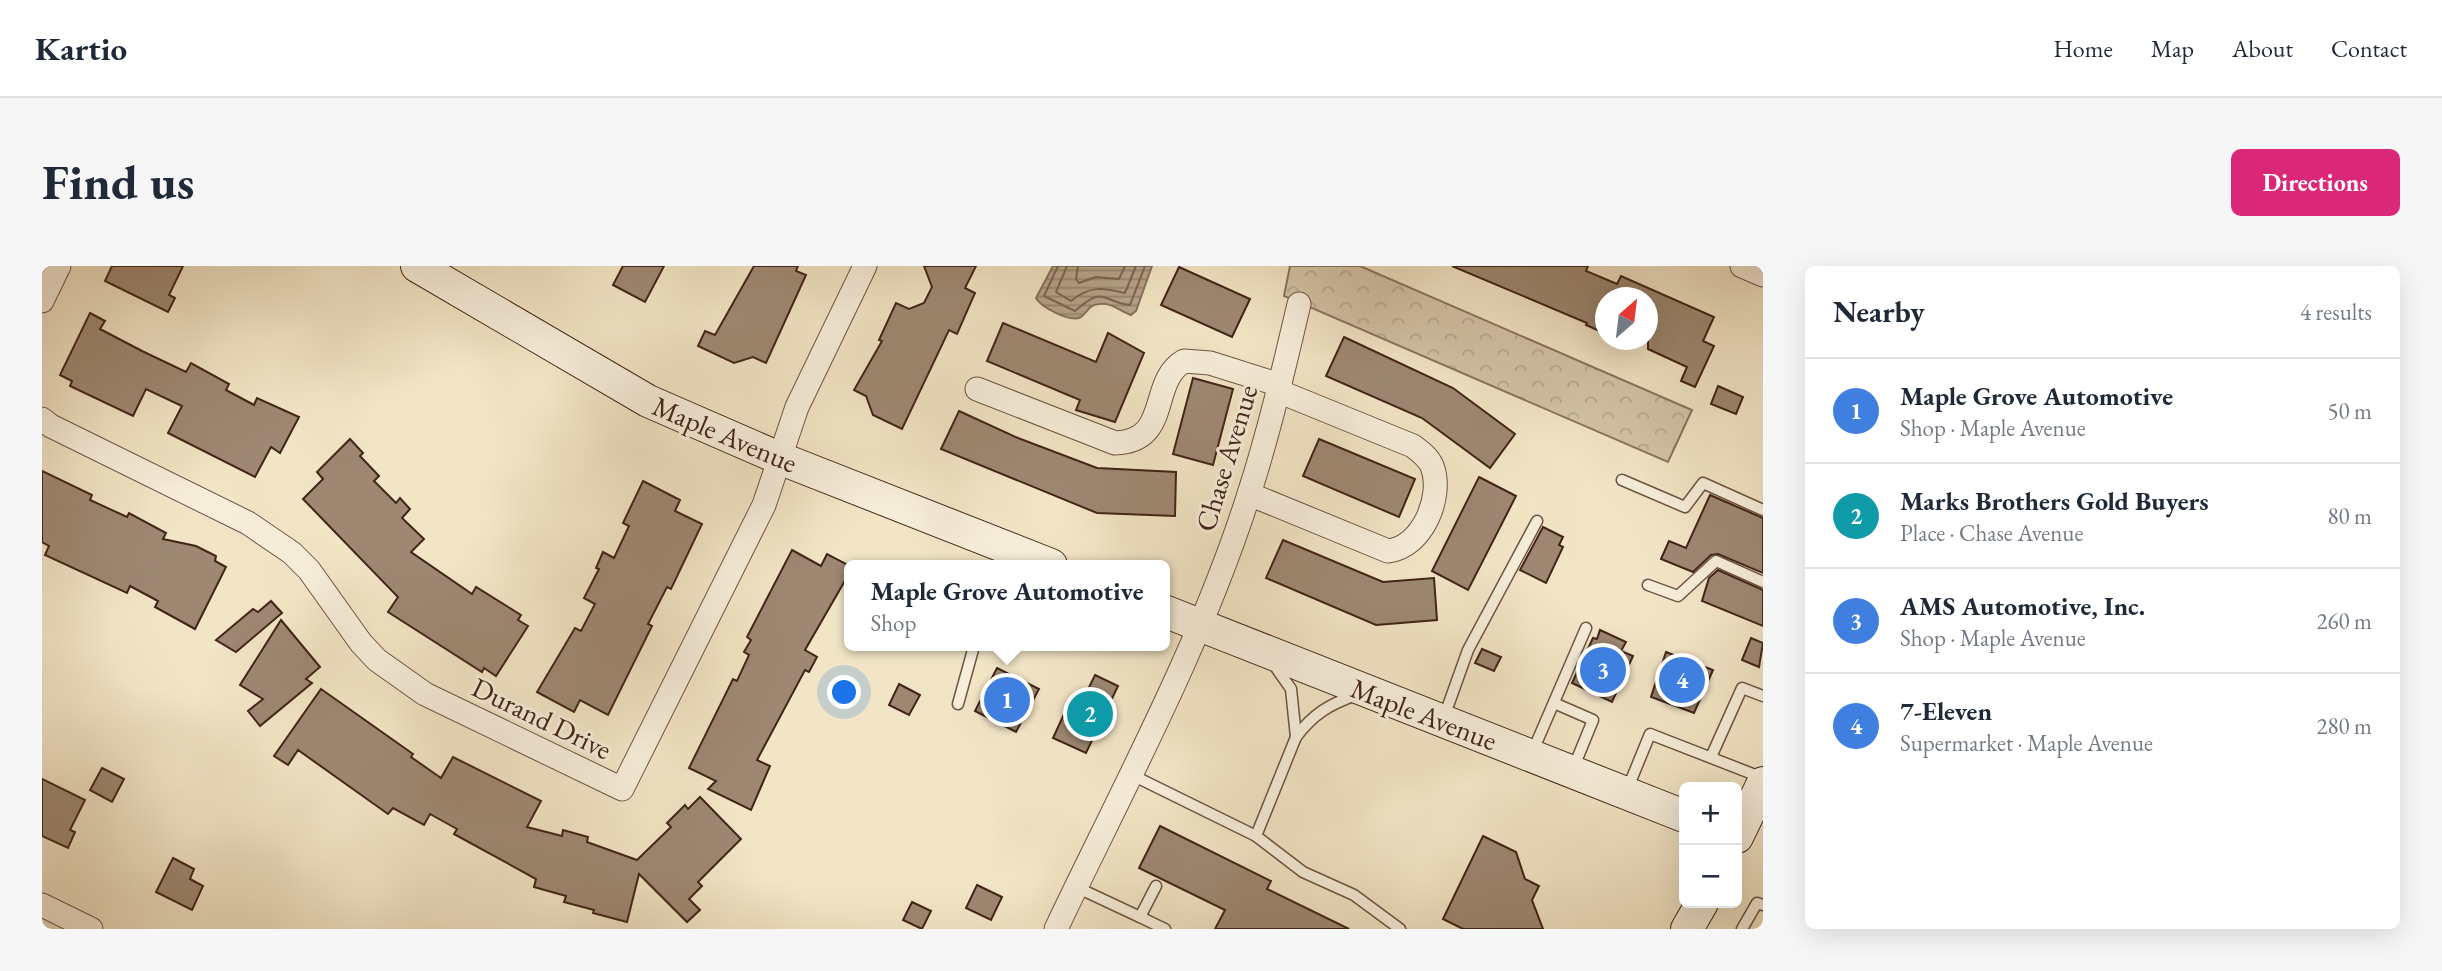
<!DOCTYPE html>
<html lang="en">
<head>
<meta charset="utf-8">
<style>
  body { margin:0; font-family:"EB Garamond",serif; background:#f6f6f7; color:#1f2937 }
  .controls { position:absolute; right:21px; bottom:21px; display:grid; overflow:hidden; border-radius:10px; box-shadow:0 7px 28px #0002 }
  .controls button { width:63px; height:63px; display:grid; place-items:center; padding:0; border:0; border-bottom:2px solid #e0e1e3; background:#fff; color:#1f2937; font:35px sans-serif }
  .compass { position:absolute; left:1553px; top:21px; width:63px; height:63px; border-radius:50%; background:#fff; box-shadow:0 7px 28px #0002; rotate:28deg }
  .you { position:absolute; left:803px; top:427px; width:24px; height:24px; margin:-18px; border:5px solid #fff; border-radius:50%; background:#1a73e8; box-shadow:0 0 0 10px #1a73e833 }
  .badge { display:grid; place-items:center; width:46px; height:46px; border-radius:50%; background:#db2777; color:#fff; font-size:23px; font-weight:700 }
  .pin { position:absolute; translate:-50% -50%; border:4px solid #fff; box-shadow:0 2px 7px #0006 }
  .popup { position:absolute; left:802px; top:294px; width:326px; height:91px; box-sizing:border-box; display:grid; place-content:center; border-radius:10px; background:#fff; filter:drop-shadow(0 2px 5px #0005); font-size:23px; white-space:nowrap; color:#747a83 }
  .popup b { font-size:26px; color:#1f2937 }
  .popup::after { content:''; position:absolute; left:50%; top:100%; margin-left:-14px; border:14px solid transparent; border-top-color:#fff }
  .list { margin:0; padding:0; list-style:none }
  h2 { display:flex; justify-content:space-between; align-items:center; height:91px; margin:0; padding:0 28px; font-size:30px }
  h2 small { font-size:23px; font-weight:400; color:#747a83 }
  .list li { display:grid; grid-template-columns:46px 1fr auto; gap:21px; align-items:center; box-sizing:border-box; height:105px; padding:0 28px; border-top:2px solid #e0e1e3 }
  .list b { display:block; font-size:26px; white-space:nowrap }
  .list p { margin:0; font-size:23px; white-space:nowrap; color:#747a83 }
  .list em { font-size:23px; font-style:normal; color:#747a83 }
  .map { position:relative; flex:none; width:1721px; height:663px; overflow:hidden; border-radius:10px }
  header { display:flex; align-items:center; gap:42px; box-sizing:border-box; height:98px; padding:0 35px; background:#fff; border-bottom:2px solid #e0e1e3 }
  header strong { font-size:33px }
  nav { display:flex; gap:38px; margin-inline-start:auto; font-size:24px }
  .intro { display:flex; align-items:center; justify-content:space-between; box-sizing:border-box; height:168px; padding:0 42px }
  h1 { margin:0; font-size:49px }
  .button { padding:18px 32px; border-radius:10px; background:#db2777; color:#fff; font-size:24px; font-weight:700 }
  main { display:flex; gap:42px; padding:0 42px }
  aside { flex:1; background:#fff; border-radius:10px; box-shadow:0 7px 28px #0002 }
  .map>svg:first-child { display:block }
  .forest { fill:url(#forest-crowns); stroke:#8b7460; stroke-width:2 }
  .water { fill:url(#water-rules); stroke:#88705c; stroke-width:2 }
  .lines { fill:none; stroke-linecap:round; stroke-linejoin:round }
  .shore { stroke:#7c6450; stroke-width:2 }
  .building { fill:#9e8872; stroke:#422417; stroke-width:2 }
  .lane-casing { stroke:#6e5443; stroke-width:13 }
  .street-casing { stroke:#6e5443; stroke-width:25 }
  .secondary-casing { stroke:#422417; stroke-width:34 }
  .lane { stroke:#f7eeda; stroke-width:10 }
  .street { stroke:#f7eeda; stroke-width:23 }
  .secondary { stroke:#f7eeda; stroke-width:32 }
  .labels { text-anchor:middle; stroke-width:6; stroke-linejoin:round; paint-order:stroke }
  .street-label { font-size:28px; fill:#422417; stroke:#f7eeda }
</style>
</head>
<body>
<header>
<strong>Kartio</strong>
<nav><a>Home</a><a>Map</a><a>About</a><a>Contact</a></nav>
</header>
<div class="intro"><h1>Find us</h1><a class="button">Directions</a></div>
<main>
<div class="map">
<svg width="1721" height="663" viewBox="0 0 1721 663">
  <defs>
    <pattern id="forest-crowns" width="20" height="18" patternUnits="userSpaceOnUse" patternTransform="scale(1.75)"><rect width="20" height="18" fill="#d4c4a8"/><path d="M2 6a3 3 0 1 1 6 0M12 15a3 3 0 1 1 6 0" fill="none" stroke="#b7a890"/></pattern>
    <pattern id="water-rules" width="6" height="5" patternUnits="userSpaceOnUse" patternTransform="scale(1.75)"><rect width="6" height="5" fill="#b6a38a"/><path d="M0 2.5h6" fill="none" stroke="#968570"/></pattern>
  </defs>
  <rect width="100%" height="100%" fill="#f2e5c6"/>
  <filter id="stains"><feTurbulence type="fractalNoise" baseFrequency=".00286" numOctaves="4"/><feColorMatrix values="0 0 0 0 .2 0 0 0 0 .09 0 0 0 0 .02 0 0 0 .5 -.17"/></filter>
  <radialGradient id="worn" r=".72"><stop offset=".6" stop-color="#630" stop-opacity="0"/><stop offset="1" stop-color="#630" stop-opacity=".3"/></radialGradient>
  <polygon class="forest" points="1248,0 1318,0 1650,144 1626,196 1242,30"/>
  <path class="water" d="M1011,0H1110L1094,45L1089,49C1078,45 1068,36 1057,38C1046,39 1046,46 1039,51C1028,57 999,41 994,32Z"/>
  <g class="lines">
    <g class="shore">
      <path d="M1016,0L1002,30L1033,45C1064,18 1059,36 1088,39L1103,0"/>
      <path d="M1025,0L1014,26L1029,35C1048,19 1062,22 1083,27L1094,0"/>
      <polyline points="1036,0 1034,13 1037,17 1054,11 1077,13 1083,0"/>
    </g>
  </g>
  <g class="building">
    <polygon points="70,0 141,0 127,29 133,32 126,46 63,15"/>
    <polygon points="581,0 622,0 603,36 571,19"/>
    <polygon points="712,0 756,0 754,5 764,9 724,97 711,91 692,97 656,80 663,65 673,69"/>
    <polygon points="882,0 934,0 923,22 933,27 915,68 907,64 860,163 831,149 824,130 812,124 840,75 837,74 854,37 867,43 882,37 890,21"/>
    <polygon points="1410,0 1546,0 1544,5 1575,18 1579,10 1672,51 1661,75 1672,80 1653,121 1639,115 1645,101 1606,83 1606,32 1564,32 1564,68 1544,59 1545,57"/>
    <polygon points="1137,1 1208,33 1190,71 1119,39"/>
    <polygon points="48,47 63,55 58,63 100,85 144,106 149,97 187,118 184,124 212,139 215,132 257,151 238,187 229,181 213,211 126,167 140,140 104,123 91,150 28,120 30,115 18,109"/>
    <polygon points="961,57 1054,96 1066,67 1102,87 1073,156 1034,144 1038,134 945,95"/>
    <polygon points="1302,71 1411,122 1473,168 1448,202 1380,152 1284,110"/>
    <polygon points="1151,112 1191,123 1171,199 1131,188"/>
    <polygon points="1676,120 1701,131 1694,148 1669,138"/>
    <polygon points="917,145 976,172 1055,202 1134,206 1133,250 1055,247 899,183"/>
    <polygon points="308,173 321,187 318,190 337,210 332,215 354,237 358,232 368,243 360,252 382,273 369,286 430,328 434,321 479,349 476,354 486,360 454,410 442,402 440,406 346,346 356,331 261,233 281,213 275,206"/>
    <polygon points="1277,173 1373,213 1357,251 1261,210"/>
    <polygon points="0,205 50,229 48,234 85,251 87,247 124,267 121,273 154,280 174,290 173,295 184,301 153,363 113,341 116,335 88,320 85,327 3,289 7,280 0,276"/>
    <polygon points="1437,211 1474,230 1426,324 1390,305"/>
    <polygon points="601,215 638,234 633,245 660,258 629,323 625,321 606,358 610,360 566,449 538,434 532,446 495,426 533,362 539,365 553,338 542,332 557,303 554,302 561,286 572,292 587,260 581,257"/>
    <polygon points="1668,229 1721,252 1721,307 1676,288 1669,289 1651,306 1619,293 1627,275 1644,282"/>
    <polygon points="1501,261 1521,271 1517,279 1521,281 1504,317 1478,304"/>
    <polygon points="1241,274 1341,316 1392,312 1395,354 1334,359 1224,312"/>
    <polygon points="750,284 779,300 785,288 808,300 808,306 763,384 775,391 767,406 763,404 715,494 728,500 709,544 666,523 674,515 647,502 691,413 695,415 707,389 702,386 709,374 705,371"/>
    <polygon points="1676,304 1721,324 1721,360 1660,335 1667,312"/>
    <polygon points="229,335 240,347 194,386 174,374 211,343 216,346"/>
    <polygon points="239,354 278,401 264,413 270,417 218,460 206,445 221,433 198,419"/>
    <polygon points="1558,364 1584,376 1579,385 1591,390 1570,436 1530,417 1551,372 1555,373"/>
    <polygon points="1709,372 1721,377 1717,401 1700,394"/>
    <polygon points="1440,383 1459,391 1452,405 1433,397"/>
    <polygon points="1624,386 1671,404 1652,447 1609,431"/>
    <polygon points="955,402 997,423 974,466 933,445"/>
    <polygon points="1053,409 1076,420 1044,487 1011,472 1023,446 1033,450"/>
    <polygon points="857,418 878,429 867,449 847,439"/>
    <polygon points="279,423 371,488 369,491 399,512 411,491 499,535 485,561 520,570 521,564 546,571 545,576 595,594 629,561 625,557 643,539 646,543 658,531 699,573 656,616 660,620 647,633 658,644 645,656 597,608 585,656 551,647 552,644 522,636 524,630 492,621 494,613 412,568 415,563 388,548 382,559 351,542 346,548 256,484 246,499 232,490"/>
    <polygon points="60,502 82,513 70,536 48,524"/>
    <polygon points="0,513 43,534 28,564 33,566 26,582 0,570"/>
    <polygon points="1118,560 1229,615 1225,623 1307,663 1173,663 1183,644 1097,602"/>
    <polygon points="1441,570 1474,586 1483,613 1497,620 1490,634 1501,663 1421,663 1401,653"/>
    <polygon points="131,592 152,603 148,613 161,620 150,644 114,626"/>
    <polygon points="935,619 960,631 949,654 924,642"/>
    <polygon points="870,636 889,645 880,663 861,654"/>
  </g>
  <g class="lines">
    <g class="lane-casing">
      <g id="lane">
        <polyline points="1580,214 1643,241 1661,217 1721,244"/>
        <polyline points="1606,319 1636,330 1674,295 1721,316"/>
        <polyline points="1230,396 1249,423 1254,471"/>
        <polyline points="1512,437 1551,454 1531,503"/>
        <polyline points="916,438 932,380"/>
        <polyline points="1402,451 1426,384 1495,255"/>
        <polyline points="1490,487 1544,362"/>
        <polyline points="1669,491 1700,422 1721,430"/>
        <polyline points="1088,508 1214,570 1261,606 1312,629 1358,663"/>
        <polyline points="1585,524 1608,468 1721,512"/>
        <path d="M1214,570L1254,471C1271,448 1288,438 1314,429"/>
        <polyline points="1034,621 1098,651 1114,620"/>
        <polyline points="1098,651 1123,663"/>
        <polyline points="1700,663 1715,637 1721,639"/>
      </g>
    </g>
    <g class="street-casing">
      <g id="street">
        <polyline points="1700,0 1721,9"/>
        <polyline points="0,35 17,0"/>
        <path d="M935,123L1073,177C1130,175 1106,116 1142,95L1168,97L1238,119"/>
        <polyline points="0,153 9,160 206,257 250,287 267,304 319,377 335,394 383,428 580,523 722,239 755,141 823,0"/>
        <path d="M1207,228L1346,285C1380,282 1402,230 1390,200C1386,191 1379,186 1371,180L1236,125"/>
        <polyline points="0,639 49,663"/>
        <path d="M1014,663C1082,520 1159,379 1207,228C1227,166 1242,102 1257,38"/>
      </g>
    </g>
    <g class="secondary-casing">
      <g id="secondary">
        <polyline points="375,0 606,135 737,192 1009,299"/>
        <polyline points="1122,345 1642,550"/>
        <polyline points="1695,571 1721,517"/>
        <polyline points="1645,663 1660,637"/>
      </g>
    </g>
    <use href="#lane" class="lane"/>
    <use href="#street" class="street"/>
    <use href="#secondary" class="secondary"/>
  </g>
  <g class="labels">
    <g class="street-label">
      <text transform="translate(683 168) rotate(23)" y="10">Maple Avenue</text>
      <text transform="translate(1184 192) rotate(-73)" y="10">Chase Avenue</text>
      <text transform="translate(1382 448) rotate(21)" y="10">Maple Avenue</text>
      <text transform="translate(500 452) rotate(26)" y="10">Durand Drive</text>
    </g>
  </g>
  <rect width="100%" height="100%" filter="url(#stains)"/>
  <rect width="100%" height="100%" fill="url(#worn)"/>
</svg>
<div class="controls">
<button>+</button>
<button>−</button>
</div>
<svg class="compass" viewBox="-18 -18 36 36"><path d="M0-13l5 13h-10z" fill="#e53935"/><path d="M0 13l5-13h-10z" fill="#747a83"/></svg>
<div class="you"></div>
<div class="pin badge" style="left:965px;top:434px;background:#3f7fe0">1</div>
<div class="popup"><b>Maple Grove Automotive</b>Shop</div>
<div class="pin badge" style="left:1048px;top:448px;background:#0f9aa8">2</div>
<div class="pin badge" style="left:1561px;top:404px;background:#3f7fe0">3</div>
<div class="pin badge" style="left:1640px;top:414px;background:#3f7fe0">4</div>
</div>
<aside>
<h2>Nearby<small>4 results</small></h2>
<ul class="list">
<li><span class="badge" style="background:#3f7fe0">1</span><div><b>Maple Grove Automotive</b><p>Shop · Maple Avenue</p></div><em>50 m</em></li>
<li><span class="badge" style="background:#0f9aa8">2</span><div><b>Marks Brothers Gold Buyers</b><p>Place · Chase Avenue</p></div><em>80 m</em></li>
<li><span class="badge" style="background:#3f7fe0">3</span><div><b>AMS Automotive, Inc.</b><p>Shop · Maple Avenue</p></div><em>260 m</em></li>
<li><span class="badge" style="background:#3f7fe0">4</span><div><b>7-Eleven</b><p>Supermarket · Maple Avenue</p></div><em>280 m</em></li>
</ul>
</aside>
</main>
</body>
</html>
